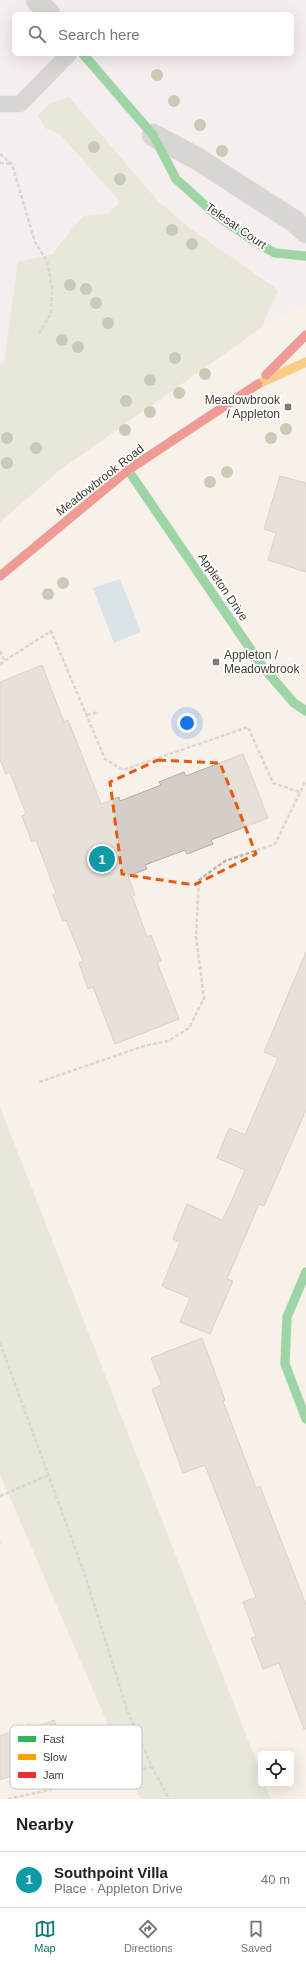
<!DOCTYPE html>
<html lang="en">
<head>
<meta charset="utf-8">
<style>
  body { margin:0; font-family:Helvetica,sans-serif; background:#f6f6f6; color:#222 }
  .controls { position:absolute; right:12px; bottom:12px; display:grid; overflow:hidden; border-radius:6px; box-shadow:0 4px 16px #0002 }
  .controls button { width:36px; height:36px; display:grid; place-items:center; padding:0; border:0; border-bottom:1px solid #e0e0e0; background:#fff; color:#222; font:20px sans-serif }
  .you { position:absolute; left:187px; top:723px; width:14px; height:14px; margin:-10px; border:3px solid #fff; border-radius:50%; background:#1a73e8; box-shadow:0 0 0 6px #1a73e833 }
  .badge { display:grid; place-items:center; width:26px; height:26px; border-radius:50%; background:#0f766e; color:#fff; font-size:13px; font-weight:700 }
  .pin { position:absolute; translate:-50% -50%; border:2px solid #fff; box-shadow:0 1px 4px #0006 }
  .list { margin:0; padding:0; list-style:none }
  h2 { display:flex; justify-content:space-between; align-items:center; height:52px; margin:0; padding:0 16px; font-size:17px }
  h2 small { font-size:13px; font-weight:400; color:#767676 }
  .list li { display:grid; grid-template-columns:26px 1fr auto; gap:12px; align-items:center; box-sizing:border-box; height:56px; padding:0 16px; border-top:1px solid #e0e0e0 }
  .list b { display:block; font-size:15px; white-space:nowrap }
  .list p { margin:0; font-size:13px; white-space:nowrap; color:#767676 }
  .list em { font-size:13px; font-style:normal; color:#767676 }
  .icon { flex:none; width:22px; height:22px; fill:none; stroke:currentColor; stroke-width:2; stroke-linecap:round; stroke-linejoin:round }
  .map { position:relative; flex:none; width:306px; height:1799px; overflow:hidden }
  .search { position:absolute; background:#fff; box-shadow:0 4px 16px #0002; left:12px; right:12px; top:12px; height:44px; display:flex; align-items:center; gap:10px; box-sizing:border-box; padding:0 14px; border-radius:6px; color:#767676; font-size:15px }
  .sheet { height:108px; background:#fff }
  nav { display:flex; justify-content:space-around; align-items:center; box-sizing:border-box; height:56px; border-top:1px solid #e0e0e0; background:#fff; font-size:11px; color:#767676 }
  nav a { display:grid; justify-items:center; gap:2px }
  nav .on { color:#0f766e }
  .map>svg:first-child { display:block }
  .commercial { fill:#f0ebf3; fill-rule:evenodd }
  .green { fill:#d4dbc5 }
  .water { fill:#b6d3e5 }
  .building { fill:#d5cec8; stroke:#b3ada7 }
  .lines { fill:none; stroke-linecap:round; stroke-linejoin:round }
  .lane-casing { stroke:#d2cdc7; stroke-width:17 }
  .street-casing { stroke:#d2cdc7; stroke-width:23 }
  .fast-casing { stroke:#d2cdc7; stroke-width:10 }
  .slow-casing { stroke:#d2cdc7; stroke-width:10 }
  .jam-casing { stroke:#d2cdc7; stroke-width:10 }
  .path { stroke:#b7b8b6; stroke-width:2.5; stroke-dasharray:4 2; stroke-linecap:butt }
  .lane { stroke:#b0b6b5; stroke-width:16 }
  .street { stroke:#b0b6b5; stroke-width:22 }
  .fast { stroke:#30b455; stroke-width:9 }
  .slow { stroke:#ff9f0a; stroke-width:9 }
  .jam { stroke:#e5322d; stroke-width:9 }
  .tree { fill:#919e7a }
  .marked { fill:none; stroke:#e8590c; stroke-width:3; stroke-dasharray:8 5; stroke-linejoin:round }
  .poi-dot { fill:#827b74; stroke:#fff; stroke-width:1.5 }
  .labels { text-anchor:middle; stroke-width:3.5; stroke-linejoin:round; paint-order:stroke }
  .street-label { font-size:12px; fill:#423c35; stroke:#fff }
  .poi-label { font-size:12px; fill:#423c35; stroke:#fff; text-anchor:end }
  .key { fill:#fff; stroke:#c6c4c2; stroke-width:1 }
  .key-label { font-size:11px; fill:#423c35 }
</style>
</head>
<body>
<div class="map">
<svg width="306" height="1799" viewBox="0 0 306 1799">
  <rect width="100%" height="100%" fill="#f8f1e9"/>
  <path class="commercial" d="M0,0H306V303L261,328L60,470L0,522ZM14,14H292V54H14Z"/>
  <g class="green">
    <polygon points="69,97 157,200 191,229 278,290 261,328 60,470 0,522 0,364 4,363 18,262 52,254 83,216 107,214 120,202 60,134 45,128 38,115 51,103"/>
    <polygon points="0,1107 261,1773 261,1784 265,1784 271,1799 140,1799 0,1474"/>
  </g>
  <polygon class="water" points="120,579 141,632 114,643 93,588"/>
  <g class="building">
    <polygon points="280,476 306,483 306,572 268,560 276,533 264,529"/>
    <polygon points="42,665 64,722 68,720 101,804 119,797 120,801 161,785 159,782 184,772 186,776 243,754 268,818 211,840 213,844 187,854 185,850 145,865 147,869 128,876 135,895 132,896 147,937 151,935 161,961 157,962 179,1019 115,1044 93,987 88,989 79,963 83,961 66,920 63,921 53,895 56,893 36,840 32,842 22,816 26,814 10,772 6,774 0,759 0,682"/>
    <polygon points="306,952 306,1110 264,1206 259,1204 227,1279 233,1281 210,1334 180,1322 190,1298 162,1286 180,1242 173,1239 187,1204 222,1220 228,1209 245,1170 217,1158 229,1128 245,1135 278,1058 264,1052"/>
    <polygon points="202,1338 225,1400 223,1401 256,1488 260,1486 306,1605 306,1729 304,1729 279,1663 263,1669 251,1638 256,1637 243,1602 256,1597 205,1465 183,1473 152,1389 162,1385 151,1358"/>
    <polygon points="54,1720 71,1764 48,1773 46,1768 24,1777 22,1772 0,1780 0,1736 30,1724 31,1729"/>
  </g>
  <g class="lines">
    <g class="lane-casing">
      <polyline id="lane" points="0,104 20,104 69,54"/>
    </g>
    <g class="street-casing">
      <g id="street">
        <polyline points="37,0 49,14"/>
        <polyline points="153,135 196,158 294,221 306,232"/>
      </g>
    </g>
    <g class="fast-casing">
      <g id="fast">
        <polyline points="83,54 153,135 176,179 216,215 262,246 275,253 306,256"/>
        <polyline points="128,470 262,666 294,703 306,711"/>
        <polyline points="306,1272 287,1317 285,1364 306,1419"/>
      </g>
    </g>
    <g class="slow-casing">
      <polyline id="slow" points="258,384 306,362"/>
    </g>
    <g class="jam-casing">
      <g id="jam">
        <polyline points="266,375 306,335"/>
        <polyline points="0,576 128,470 258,384"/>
      </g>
    </g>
    <g class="path">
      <polyline points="0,154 12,164 35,242 47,261 52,287 51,313 38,335"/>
      <polyline points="0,163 12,164"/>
      <polyline points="0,651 5,662"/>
      <polyline points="0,664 51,631 105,759 123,770 248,727 273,783 300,792"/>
      <polyline points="87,715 99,712"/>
      <polyline points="39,1082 144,1046 168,1041 189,1028 204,998 196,937 199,880 225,861 275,844 306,780"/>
      <polyline points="0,1343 85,1575 127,1710 152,1767 169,1799"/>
      <polyline points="0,1496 49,1475"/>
      <polyline points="0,1542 0,1543"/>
      <polyline points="8,1799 152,1767"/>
    </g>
    <use href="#lane" class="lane"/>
    <use href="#street" class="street"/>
    <use href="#fast" class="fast"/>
    <use href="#slow" class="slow"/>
    <use href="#jam" class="jam"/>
  </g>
  <g class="tree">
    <circle cx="157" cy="75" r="6"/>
    <circle cx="174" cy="101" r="6"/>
    <circle cx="200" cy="125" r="6"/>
    <circle cx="94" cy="147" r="6"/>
    <circle cx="222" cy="151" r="6"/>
    <circle cx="120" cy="179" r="6"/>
    <circle cx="172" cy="230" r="6"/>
    <circle cx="192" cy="244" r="6"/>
    <circle cx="70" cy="285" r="6"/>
    <circle cx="86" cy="289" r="6"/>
    <circle cx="96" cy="303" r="6"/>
    <circle cx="108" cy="323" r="6"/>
    <circle cx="62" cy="340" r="6"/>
    <circle cx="78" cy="347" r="6"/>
    <circle cx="175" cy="358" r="6"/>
    <circle cx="205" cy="374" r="6"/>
    <circle cx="150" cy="380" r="6"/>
    <circle cx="179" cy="393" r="6"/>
    <circle cx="126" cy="401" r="6"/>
    <circle cx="150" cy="412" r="6"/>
    <circle cx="286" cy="429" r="6"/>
    <circle cx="125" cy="430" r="6"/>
    <circle cx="7" cy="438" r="6"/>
    <circle cx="271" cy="438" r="6"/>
    <circle cx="36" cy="448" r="6"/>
    <circle cx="7" cy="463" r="6"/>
    <circle cx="227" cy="472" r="6"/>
    <circle cx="210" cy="482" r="6"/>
    <circle cx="63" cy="583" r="6"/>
    <circle cx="48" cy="594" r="6"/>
  </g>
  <path d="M0 0H306V1799H0ZM158,760L220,763L256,854L194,885L122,874L110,782Z" fill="#f8f1e9" fill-opacity=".55" fill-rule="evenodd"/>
  <path class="marked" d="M158,760L220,763L256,854L194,885L122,874L110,782Z"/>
  <g class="poi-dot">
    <rect x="284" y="403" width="8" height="8" rx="2"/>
    <rect x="212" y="658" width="8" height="8" rx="2"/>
  </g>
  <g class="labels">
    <g class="street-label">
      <text transform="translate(236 226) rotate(35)" y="4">Telesat Court</text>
      <text transform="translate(100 480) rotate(-38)" y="4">Meadowbrook Road</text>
      <text transform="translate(223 587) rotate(56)" y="4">Appleton Drive</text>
    </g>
    <g class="poi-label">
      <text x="280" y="404">Meadowbrook<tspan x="280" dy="14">/ Appleton</tspan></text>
      <text x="224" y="659" text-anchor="start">Appleton /<tspan x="224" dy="14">Meadowbrook</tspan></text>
    </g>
  </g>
  <rect x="10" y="1725" width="132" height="64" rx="6" class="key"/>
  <rect x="18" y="1736" width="18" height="6" fill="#30b455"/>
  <rect x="18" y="1754" width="18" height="6" fill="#ff9f0a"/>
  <rect x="18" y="1772" width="18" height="6" fill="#e5322d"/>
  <g class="key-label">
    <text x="43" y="1743">Fast</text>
    <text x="43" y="1761">Slow</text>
    <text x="43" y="1779">Jam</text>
  </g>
</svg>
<div class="controls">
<button><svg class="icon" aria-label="locate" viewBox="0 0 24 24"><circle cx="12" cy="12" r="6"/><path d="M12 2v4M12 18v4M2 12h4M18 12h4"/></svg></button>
</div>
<div class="you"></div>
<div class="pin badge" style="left:102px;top:859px;background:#0f9aa8">1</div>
<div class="search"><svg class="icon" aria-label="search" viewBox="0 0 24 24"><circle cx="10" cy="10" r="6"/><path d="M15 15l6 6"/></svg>Search here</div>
</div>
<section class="sheet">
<h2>Nearby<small></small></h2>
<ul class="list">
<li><span class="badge" style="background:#0f9aa8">1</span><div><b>Southpoint Villa</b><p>Place · Appleton Drive</p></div><em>40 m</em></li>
</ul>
</section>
<nav>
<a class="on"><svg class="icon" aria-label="map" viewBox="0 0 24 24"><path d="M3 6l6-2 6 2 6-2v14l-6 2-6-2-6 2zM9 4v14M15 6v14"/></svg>Map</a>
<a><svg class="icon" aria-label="directions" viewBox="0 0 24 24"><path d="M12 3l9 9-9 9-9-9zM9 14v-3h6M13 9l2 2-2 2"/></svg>Directions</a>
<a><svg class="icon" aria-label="saved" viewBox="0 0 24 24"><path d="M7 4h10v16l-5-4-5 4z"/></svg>Saved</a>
</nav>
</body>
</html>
